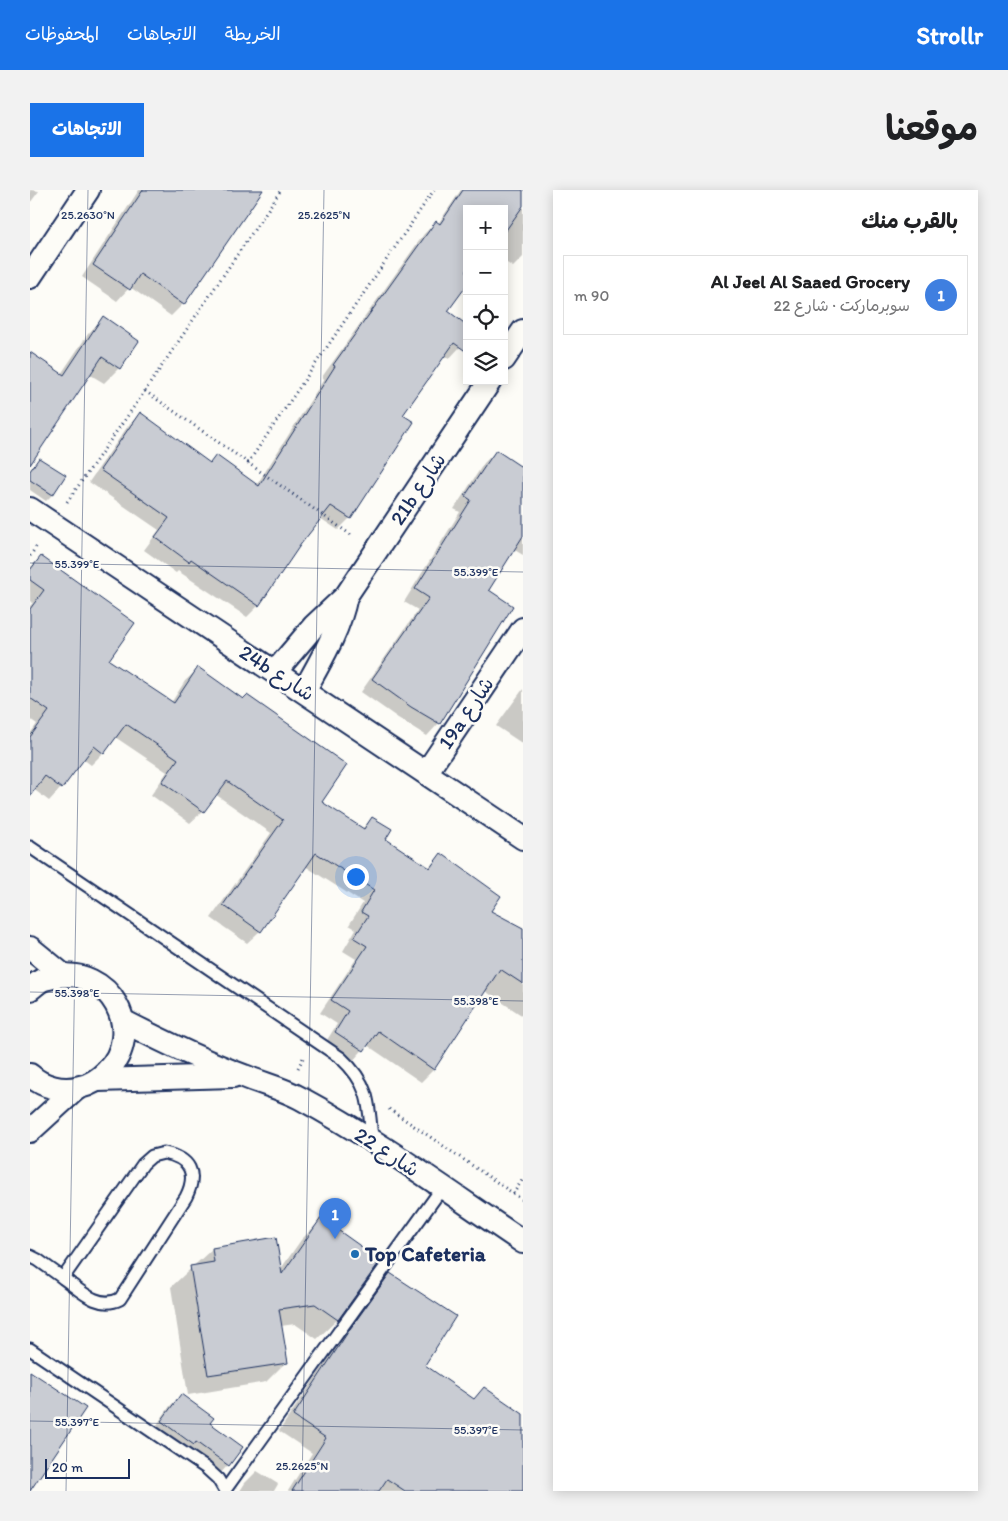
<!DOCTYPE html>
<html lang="ar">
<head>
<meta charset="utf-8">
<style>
  body { margin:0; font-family:Itim,"Playpen Sans Arabic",sans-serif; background:#f2f2f2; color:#202124; direction:rtl }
  .controls { position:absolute; right:15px; top:15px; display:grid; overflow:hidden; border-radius:0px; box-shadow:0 2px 12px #0003 }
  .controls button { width:45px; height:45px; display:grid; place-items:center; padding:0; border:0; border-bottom:1px solid #e0e0e0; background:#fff; color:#202124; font:25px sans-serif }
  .scale { position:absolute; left:15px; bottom:12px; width:85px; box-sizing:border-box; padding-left:5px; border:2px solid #1b2f5e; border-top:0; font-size:14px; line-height:18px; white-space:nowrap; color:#1b2f5e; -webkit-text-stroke:4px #fdfcf7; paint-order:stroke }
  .you { position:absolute; left:325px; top:686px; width:18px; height:18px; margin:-12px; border:4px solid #fff; border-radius:50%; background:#1a73e8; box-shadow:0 0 0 8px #1a73e833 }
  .badge { display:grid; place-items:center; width:32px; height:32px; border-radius:50%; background:#1a73e8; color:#fff; font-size:16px; font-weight:700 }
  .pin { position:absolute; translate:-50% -41px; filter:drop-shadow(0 1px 2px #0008) }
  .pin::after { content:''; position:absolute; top:26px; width:18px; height:15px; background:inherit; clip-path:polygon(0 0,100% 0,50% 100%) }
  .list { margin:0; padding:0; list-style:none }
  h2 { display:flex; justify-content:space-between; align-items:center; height:65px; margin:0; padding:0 20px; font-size:21px }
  h2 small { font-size:16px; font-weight:400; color:#757577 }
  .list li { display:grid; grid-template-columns:32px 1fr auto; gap:15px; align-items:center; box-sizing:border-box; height:80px; margin:0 10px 10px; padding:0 10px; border:1px solid #e0e0e0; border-radius:0px }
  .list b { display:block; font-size:19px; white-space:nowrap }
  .list p { margin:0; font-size:16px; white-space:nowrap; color:#757577 }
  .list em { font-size:16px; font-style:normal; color:#757577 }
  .icon { flex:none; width:28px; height:28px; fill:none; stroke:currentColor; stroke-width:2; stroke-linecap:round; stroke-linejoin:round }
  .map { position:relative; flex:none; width:493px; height:1301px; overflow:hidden; direction:ltr; border-radius:0px }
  header { display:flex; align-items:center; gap:30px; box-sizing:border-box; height:70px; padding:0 25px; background:#1a73e8; color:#fff }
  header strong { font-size:24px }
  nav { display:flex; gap:28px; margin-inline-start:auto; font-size:18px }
  .intro { display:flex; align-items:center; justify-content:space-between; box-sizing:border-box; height:120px; padding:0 30px }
  h1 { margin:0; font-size:35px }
  .button { padding:12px 22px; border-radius:0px; background:#1a73e8; color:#fff; font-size:18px; font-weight:700 }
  main { display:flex; gap:30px; padding:0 30px }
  aside { flex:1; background:#fff; border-radius:0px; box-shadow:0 2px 12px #0003 }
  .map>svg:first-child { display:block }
  .shadow { fill:#0003 }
  .building { fill:#c9ccd3; stroke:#1b2f5e }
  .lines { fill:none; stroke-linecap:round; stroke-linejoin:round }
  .service-casing { stroke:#1b2f5e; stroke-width:15 }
  .minor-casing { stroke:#1b2f5e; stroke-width:26 }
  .path { stroke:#1b2f5e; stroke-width:3; stroke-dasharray:1 4; stroke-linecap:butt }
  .service { stroke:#fdfcf7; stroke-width:11 }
  .minor { stroke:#fdfcf7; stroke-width:22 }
  .ticks { fill:none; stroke:#1b2f5e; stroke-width:1; stroke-opacity:0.45 }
  .poi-dot { fill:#1f6fb2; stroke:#fdfcf7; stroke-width:2 }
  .labels { text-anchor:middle; stroke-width:5; stroke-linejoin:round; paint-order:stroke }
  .street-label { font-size:21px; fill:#1b2f5e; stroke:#fdfcf7 }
  .poi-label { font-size:21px; font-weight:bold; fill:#1b2f5e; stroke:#fdfcf7; text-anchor:start }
  .ticks-label { font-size:12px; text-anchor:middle; fill:#1b2f5e; stroke:#fdfcf7; stroke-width:5; stroke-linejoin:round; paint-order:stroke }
</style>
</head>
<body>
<header>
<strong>Strollr</strong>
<nav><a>الخريطة</a><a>الاتجاهات</a><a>المحفوظات</a></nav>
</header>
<div class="intro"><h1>موقعنا</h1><a class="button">الاتجاهات</a></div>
<main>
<aside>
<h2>بالقرب منك<small></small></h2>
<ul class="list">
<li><span class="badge" style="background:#3f7fe0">1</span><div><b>Al Jeel Al Saaed Grocery</b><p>سوبرماركت · شارع 22</p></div><em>90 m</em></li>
</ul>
</aside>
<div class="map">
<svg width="493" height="1301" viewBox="0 0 493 1301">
  <rect width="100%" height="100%" fill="#fdfcf7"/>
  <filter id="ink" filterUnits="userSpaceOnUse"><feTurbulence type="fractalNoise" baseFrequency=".02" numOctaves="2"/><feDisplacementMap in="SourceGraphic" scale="10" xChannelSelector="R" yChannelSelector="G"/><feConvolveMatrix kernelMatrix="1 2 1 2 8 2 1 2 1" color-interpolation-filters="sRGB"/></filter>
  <g filter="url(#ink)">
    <g class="shadow">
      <polygon points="0,0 9,1 0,13"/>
      <polygon points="109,0 232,0 153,114 141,126 100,97 87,111 52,87"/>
      <polygon points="431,0 493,0 493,67 483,77 474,71 474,19 437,19 416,122 430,157 419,169 414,166 372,225 320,328 308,340 290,328 270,354 229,415 217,427 148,381 146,383 114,360 129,340 59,292 98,236 110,224 179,274 186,266 226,296 294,189 292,187 394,44 406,32 408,34"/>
      <polygon points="73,128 89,178 74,193 59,184 0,268 0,174 31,184 58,144"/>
      <polygon points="466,261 490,278 493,273 493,365 483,359 457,400 482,416 409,533 397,546 368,528 331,502 388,420 374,412 430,322 424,319 454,273"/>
      <polygon points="9,269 22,305 16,311 0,300 0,280"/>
      <polygon points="11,367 77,470 141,513 155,491 168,479 290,612 332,639 342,628 354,650 398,678 411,665 459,721 493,740 493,826 455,801 403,880 391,892 337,855 321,873 294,855 307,834 290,823 326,769 313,761 326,739 319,735 333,713 275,676 230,741 217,753 181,728 241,643 185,604 173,621 160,633 121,605 137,582 85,547 73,563 61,575 53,569 31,598 19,611 2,598 0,600 0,544 7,534 0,529 0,416 3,413 0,411 0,378"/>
      <polygon points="493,499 493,554 466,536"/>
      <polygon points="291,1030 346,1075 307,1130 287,1149 265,1134 251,1136 256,1172 236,1192 158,1205 141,1097 182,1059 250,1080 271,1050"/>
      <polygon points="361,1084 393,1175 443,1210 454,1199 493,1226 493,1301 258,1301 282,1263 249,1241 346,1099"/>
      <polygon points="151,1206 179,1233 211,1257 198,1275 188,1286 122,1242 140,1216"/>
      <polygon points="227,1281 248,1294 244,1301 210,1301 215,1293"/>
    </g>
    <g class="building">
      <polygon points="113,0 233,0 154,115 110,84 100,100 63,75"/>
      <polygon points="433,0 493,0 493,16 474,43 474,19 437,19 437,95 418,121 437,135 437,162 424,153 373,225 384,232 321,329 301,316 271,354 229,416 161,369 159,372 125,347 139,328 70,280 110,222 180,273 186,265 229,296 305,176 303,175 406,31 410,34"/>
      <polygon points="73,126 109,151 90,179 72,167 0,275 0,162 34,185"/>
      <polygon points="466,260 493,278 493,346 459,400 483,416 410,534 381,517 342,489 399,408 385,399 441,310 435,306"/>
      <polygon points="9,268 36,285 23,305 0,290 0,281"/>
      <polygon points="11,366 105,433 79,470 144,513 168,477 213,509 217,505 317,575 292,612 334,639 342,627 362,639 356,649 400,678 411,663 471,706 461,721 493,738 493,794 470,779 404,880 348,841 334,861 305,842 318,821 301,810 337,756 324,748 338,726 331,722 344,700 286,663 231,742 193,715 253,630 197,591 174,622 132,592 148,569 96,534 74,564 64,556 32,599 15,586 0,606 0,547 19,521 0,508 0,419 14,400 0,390 0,380"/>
      <polygon points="291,1028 343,1065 340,1069 348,1074 308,1130 285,1114 249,1119 258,1173 178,1185 160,1076 184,1072 182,1058 246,1047 252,1084"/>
      <polygon points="360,1083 426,1126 395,1175 444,1209 454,1197 493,1224 493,1301 375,1301 357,1289 349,1301 262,1301 296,1248 263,1226 320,1139"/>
      <polygon points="0,1181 56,1218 0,1301"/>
      <polygon points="151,1204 184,1228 180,1233 213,1257 199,1276 166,1252 164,1255 131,1231"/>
    </g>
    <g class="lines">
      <g class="service-casing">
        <g id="service">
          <path d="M0,657L311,868C340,895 339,914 342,951"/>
          <path d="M134,963C160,968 168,983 156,1007L90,1109C68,1120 50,1100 33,1088L113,974L122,966Z"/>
          <polyline points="0,1066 8,1070 33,1088"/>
          <polyline points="0,1159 176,1278 188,1289 195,1301"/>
          <polyline points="195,1300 412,998"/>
        </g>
      </g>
      <g class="minor-casing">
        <g id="minor">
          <polyline points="0,87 58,0"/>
          <polyline points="474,169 493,141"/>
          <polyline points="0,319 493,648"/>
          <polyline points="245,482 284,436 316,406 460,191"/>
          <path d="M274,501C291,470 309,441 316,406"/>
          <polyline points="396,583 493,439"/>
          <polyline points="0,758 33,785"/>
          <path d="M0,799C4,796 8,792 12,790C16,788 20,788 23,787C80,774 117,842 76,882C68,890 60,895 50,897C33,902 13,897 0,885"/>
          <path d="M93,831C132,851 172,871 214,886C233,894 252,898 270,908C348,950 420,1003 493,1052"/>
          <polyline points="68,890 203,886"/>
          <polyline points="0,941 46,899"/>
        </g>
      </g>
      <g class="path">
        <polyline points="115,201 324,347"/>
        <polyline points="218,273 404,0"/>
        <polyline points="37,312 115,201 251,0"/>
        <polyline points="0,366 8,354"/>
        <polyline points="268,878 274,866"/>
        <polyline points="359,919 493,1010"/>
        <polyline points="483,1004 493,989"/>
      </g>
      <use href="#service" class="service"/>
      <use href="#minor" class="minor"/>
    </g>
  </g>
  <path class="ticks" d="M0,373L493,382M0,802L493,811M0,1231L493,1240M36,1301L58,0M272,1301L294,0"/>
  <circle class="poi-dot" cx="325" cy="1064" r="5"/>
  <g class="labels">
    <g class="street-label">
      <text transform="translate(388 299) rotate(-56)" y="7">21b شارع</text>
      <text transform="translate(247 483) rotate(33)" y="7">24b شارع</text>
      <text transform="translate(436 523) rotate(-56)" y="7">19a شارع</text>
      <text transform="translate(357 962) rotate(33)" y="7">شارع 22</text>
    </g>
    <g class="poi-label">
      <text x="335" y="1071">Top Cafeteria</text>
    </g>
  </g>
  <g class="ticks-label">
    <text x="58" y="29">25.2630°N</text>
    <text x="294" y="29">25.2625°N</text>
    <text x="47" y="378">55.399°E</text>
    <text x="446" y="386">55.399°E</text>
    <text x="47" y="807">55.398°E</text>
    <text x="446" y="815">55.398°E</text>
    <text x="47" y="1236">55.397°E</text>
    <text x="446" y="1244">55.397°E</text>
    <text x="272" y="1280">25.2625°N</text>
  </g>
</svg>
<div class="controls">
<button>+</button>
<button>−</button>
<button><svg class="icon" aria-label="locate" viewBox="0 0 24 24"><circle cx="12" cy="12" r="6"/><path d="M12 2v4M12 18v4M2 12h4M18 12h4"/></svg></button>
<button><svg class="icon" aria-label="layers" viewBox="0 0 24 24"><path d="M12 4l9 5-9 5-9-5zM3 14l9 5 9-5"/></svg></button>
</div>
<div class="scale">20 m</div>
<div class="you"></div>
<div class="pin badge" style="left:305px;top:1049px;background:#3f7fe0">1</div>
</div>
</main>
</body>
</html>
